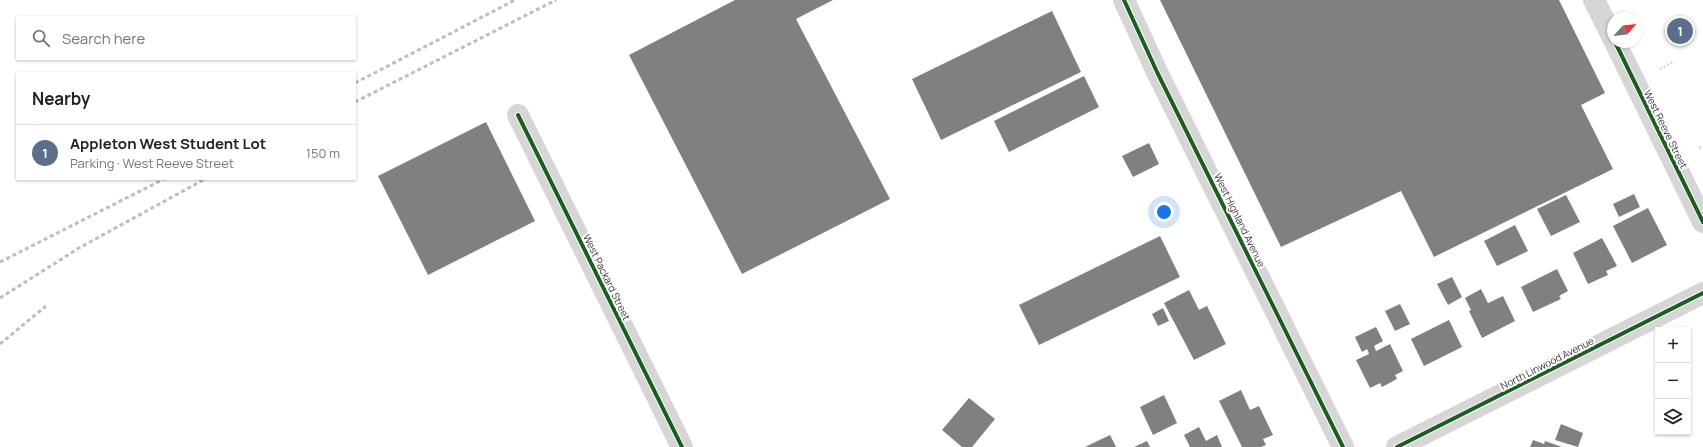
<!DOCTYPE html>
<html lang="en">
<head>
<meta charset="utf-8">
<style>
  body { margin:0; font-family:Manrope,sans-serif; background:#f6f6f6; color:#222 }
  .controls { position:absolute; right:12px; bottom:12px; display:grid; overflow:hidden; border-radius:0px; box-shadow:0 1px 3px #0004 }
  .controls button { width:36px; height:36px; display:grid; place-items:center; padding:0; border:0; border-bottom:1px solid #e0e0e0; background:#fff; color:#222; font:20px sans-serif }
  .compass { position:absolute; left:1607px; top:12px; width:36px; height:36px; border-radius:50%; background:#fff; box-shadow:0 1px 3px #0004; rotate:63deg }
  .you { position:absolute; left:1164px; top:212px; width:14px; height:14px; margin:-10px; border:3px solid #fff; border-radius:50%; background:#1a73e8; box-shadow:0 0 0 6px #1a73e833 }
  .badge { display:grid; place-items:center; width:26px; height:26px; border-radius:50%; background:#1a73e8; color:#fff; font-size:13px; font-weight:700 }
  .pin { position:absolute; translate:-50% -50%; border:2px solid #fff; box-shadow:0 1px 4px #0006 }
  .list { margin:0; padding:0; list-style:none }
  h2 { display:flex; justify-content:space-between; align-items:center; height:52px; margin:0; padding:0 16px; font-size:17px }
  h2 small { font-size:13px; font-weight:400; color:#767676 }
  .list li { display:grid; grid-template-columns:26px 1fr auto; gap:12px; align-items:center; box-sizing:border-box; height:56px; padding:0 16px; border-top:1px solid #e0e0e0 }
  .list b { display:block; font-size:15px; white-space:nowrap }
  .list p { margin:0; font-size:13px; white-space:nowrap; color:#767676 }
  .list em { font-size:13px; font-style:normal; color:#767676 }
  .icon { flex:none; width:22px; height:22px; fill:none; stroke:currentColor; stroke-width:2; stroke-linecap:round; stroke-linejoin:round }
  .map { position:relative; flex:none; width:1703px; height:447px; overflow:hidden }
  .search { position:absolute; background:#fff; box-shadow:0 1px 3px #0004; left:16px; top:16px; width:340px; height:44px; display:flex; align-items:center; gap:10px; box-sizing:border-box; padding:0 14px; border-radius:0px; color:#767676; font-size:15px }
  .panel { position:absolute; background:#fff; box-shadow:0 1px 3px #0004; left:16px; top:72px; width:340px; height:108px; border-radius:0px }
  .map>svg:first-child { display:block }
  .building { fill:#808080 }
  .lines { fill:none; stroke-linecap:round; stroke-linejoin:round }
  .path { stroke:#d6d6d6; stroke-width:2.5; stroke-dasharray:2 2; stroke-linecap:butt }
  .minor { stroke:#d6d6d6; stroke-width:22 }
  .tertiary { stroke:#d6d6d6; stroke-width:22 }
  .rail { stroke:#bebebe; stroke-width:3; stroke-dasharray:4 3; stroke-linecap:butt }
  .cycleway-casing { stroke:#fff; stroke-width:6 }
  .cycleway { stroke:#1b5e20; stroke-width:4 }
  .labels { text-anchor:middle; stroke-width:4; stroke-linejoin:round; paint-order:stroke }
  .street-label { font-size:10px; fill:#323232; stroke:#fff }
</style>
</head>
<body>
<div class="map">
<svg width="1703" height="447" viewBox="0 0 1703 447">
  <rect width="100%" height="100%" fill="#fff"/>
  <g class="building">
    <polygon points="735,0 833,0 796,19 890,199 742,274 629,55"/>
    <polygon points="1160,0 1559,0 1605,93 1581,105 1613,169 1434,257 1401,191 1281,247"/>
    <polygon points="1052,11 1081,72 941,140 912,79"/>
    <polygon points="1084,76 1099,107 1009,152 994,121"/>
    <polygon points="486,122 535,221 428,275 378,176"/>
    <polygon points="1149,143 1159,164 1133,177 1122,156"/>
    <polygon points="1634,194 1640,207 1619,217 1613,204"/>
    <polygon points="1566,195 1580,222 1551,236 1537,209"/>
    <polygon points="1648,208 1667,245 1632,263 1613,226"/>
    <polygon points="1515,225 1528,251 1497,266 1484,241"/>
    <polygon points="1160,236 1180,277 1039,345 1019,305"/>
    <polygon points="1602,238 1617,266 1606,271 1608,275 1588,284 1573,253"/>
    <polygon points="1557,269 1568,291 1559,296 1561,299 1533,312 1521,287"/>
    <polygon points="1452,277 1462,297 1448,305 1437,284"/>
    <polygon points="1481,289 1488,303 1503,296 1515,321 1482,338 1469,311 1471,310 1465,298"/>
    <polygon points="1189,290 1199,310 1207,306 1226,344 1194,360 1164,303"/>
    <polygon points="1400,304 1410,324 1395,331 1385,311"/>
    <polygon points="1163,308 1169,321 1158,326 1152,314"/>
    <polygon points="1449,320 1462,347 1424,366 1411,339"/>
    <polygon points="1376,327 1383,341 1374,346 1376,351 1390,344 1403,371 1395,375 1397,379 1382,387 1380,383 1370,388 1356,360 1369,354 1367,349 1362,352 1355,337"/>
    <polygon points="1241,390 1250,410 1259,406 1273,435 1263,439 1266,445 1261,447 1242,447 1219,401"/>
    <polygon points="1164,395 1177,423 1153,435 1140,407"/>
    <polygon points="969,398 995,419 972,447 962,447 942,430"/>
    <polygon points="1561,424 1583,433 1578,447 1555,440"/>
    <polygon points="1199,427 1206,441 1217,435 1222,447 1190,447 1184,435"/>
    <polygon points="1110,435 1116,447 1085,447"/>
    <polygon points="1533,440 1544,444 1545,441 1562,447 1530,447"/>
    <polygon points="1147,441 1150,447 1134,447"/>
  </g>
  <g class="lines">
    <g class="path">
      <polyline points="1660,69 1673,62"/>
      <polyline points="1699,148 1703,146"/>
    </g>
    <g class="minor">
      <polyline points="1124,0 1157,72 1343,447"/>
      <polyline points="1594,0 1613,38"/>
      <polyline points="1615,42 1703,222"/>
      <polyline points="518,115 682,447"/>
    </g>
    <polyline class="tertiary" points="1397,447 1703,293"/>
    <g class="rail">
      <polyline points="355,83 515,0"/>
      <polyline points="355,102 556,0"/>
      <polyline points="0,262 164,179"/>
      <polyline points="0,298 79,248 205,179"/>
      <polyline points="0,344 46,306"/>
    </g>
    <g class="cycleway-casing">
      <g id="cycleway">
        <polyline points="1124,0 1157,72 1343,447"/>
        <polyline points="1615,42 1703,222"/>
        <polyline points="518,115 682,447"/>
        <polyline points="1397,447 1703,293"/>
      </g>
    </g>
    <use href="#cycleway" class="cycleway"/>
  </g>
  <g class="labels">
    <g class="street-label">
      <text transform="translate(1666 129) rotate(64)" y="4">West Reeve Street</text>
      <text transform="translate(1240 220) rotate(64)" y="4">West Highland Avenue</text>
      <text transform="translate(607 277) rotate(64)" y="4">West Packard Street</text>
      <text transform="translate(1547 363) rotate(-27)" y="4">North Linwood Avenue</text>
    </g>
  </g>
</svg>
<div class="controls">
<button>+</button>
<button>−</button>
<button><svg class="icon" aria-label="layers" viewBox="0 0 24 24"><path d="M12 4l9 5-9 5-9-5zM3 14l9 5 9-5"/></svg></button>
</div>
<svg class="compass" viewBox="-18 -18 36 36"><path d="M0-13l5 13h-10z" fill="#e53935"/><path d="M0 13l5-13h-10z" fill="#767676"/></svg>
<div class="you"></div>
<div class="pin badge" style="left:1680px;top:31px;background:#5c6f8a">1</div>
<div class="search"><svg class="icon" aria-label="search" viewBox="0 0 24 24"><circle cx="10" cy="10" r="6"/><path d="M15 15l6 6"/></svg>Search here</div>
<section class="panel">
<h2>Nearby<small></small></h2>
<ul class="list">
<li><span class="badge" style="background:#5c6f8a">1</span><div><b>Appleton West Student Lot</b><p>Parking · West Reeve Street</p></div><em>150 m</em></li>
</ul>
</section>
</div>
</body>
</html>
